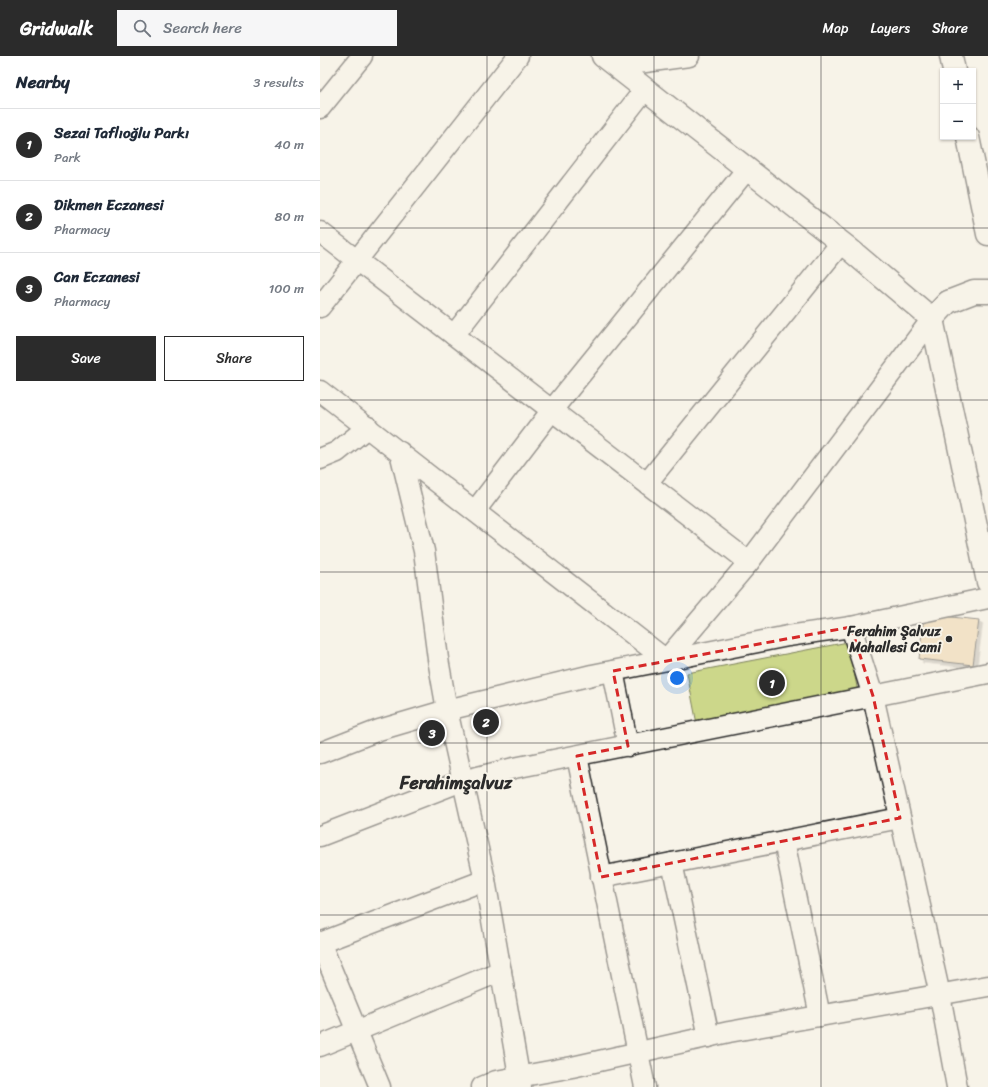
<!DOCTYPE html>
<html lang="en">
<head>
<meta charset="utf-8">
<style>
  body { margin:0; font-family:Sriracha,sans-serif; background:#f6f6f7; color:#1f2937 }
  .controls { position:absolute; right:12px; top:12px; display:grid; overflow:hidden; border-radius:0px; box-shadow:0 1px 3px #0004 }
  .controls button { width:36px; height:36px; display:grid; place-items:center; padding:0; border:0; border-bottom:1px solid #e0e1e3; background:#fff; color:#1f2937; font:20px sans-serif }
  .you { position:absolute; left:357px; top:622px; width:14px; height:14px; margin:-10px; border:3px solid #fff; border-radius:50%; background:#1a73e8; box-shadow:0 0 0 6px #1a73e833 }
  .badge { display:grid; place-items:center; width:26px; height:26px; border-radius:50%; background:#2b2b2b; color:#fff; font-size:13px; font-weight:700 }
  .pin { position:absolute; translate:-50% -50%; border:2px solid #fff; box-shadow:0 1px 4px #0006 }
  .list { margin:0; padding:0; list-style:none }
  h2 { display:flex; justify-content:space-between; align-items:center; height:52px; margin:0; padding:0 16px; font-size:17px }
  h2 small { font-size:13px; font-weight:400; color:#747a83 }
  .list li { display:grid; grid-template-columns:26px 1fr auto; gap:12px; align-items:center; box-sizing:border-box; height:72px; padding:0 16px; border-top:1px solid #e0e1e3 }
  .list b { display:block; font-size:15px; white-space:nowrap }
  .list p { margin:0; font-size:13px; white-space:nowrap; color:#747a83 }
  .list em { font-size:13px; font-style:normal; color:#747a83 }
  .actions { display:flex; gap:8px; padding:12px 16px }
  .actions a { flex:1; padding:9px 0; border:1px solid #2b2b2b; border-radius:0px; text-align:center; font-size:14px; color:#2b2b2b }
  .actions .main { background:#2b2b2b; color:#fff }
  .icon { flex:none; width:22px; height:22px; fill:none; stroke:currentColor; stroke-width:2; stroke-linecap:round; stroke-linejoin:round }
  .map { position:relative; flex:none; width:668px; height:1031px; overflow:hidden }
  header { display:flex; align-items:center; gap:24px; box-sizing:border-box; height:56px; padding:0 20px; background:#2b2b2b; color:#fff }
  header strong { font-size:19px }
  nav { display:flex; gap:22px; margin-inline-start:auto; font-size:14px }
  .search { width:280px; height:36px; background:#f6f6f7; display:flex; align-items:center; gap:10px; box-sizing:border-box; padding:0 14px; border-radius:0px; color:#747a83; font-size:15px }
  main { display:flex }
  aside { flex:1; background:#fff }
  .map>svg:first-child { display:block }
  .green { fill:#ccd78a; stroke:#7c815a }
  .building { fill:#ebcf9f; stroke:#2b2b2b; filter:url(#shadow) }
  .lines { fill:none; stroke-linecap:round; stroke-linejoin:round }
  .minor-casing { stroke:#2b2b2b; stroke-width:23 }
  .tertiary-casing { stroke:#2b2b2b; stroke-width:25 }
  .minor { stroke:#f7f3e8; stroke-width:20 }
  .tertiary { stroke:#f7f3e8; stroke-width:22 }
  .marked { fill:none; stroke:#d62828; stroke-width:3; stroke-dasharray:8 5; stroke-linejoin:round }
  .grid { fill:none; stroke:#2b2b2b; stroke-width:1; stroke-opacity:0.55 }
  .poi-dot { fill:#2b2b2b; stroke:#f7f3e8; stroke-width:1.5 }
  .labels { text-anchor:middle; stroke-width:4; stroke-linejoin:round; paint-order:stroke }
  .poi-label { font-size:14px; font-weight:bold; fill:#2b2b2b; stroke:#f7f3e8; text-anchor:end }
  .district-label { font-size:18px; font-weight:bold; fill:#2b2b2b; stroke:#f7f3e8 }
</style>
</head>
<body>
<header>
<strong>Gridwalk</strong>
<div class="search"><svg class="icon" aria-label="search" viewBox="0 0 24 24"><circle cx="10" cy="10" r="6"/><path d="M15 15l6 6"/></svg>Search here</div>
<nav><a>Map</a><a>Layers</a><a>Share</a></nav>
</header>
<main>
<aside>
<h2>Nearby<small>3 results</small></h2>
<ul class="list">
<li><span class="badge">1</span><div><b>Sezai Taflıoğlu Parkı</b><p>Park</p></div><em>40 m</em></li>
<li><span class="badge">2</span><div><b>Dikmen Eczanesi</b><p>Pharmacy</p></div><em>80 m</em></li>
<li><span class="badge">3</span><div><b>Can Eczanesi</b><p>Pharmacy</p></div><em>100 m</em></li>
</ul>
<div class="actions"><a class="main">Save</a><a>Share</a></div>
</aside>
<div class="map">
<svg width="668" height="1031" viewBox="0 0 668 1031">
  <defs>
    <filter id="shadow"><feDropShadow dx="3.5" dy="3.5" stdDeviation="0" flood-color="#0004"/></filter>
  </defs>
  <rect width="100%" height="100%" fill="#f7f3e8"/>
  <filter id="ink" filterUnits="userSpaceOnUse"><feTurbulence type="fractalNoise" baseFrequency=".025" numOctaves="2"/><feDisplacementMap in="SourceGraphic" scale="8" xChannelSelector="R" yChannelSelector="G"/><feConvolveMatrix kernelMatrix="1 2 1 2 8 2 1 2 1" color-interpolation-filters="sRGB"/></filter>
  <g filter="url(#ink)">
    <polygon class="green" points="528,586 538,636 377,668 367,617"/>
    <polygon class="building" points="604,558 659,564 653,609 599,603"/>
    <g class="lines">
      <g class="minor-casing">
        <g id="minor">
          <polyline points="296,10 369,0"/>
          <polyline points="0,52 42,0"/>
          <polyline points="0,176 429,506"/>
          <polyline points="0,251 198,0"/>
          <polyline points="134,279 325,33"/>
          <polyline points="0,335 346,604 429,506 612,263"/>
          <polyline points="80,396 104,495 118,603 127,654 165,824 201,1031"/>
          <polyline points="0,403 17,396 48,371"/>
          <polyline points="327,427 521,187"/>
          <polyline points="155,455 232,354 427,113"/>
          <polyline points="531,571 553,640 620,939 637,1031"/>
          <polyline points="293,615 308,690"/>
          <polyline points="0,697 59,674 127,654 272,619 468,580 531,571 668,542"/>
          <polyline points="257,700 325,1031"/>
          <polyline points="0,780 142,725 194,712 668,617"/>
          <polyline points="464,785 500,960"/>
          <polyline points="352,807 389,981"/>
          <polyline points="281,821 580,762"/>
          <polyline points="0,886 60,1031"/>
          <polyline points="0,887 165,824"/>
          <polyline points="0,990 181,915"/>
          <polyline points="162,1031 176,1025 252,1011 409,976 668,930"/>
        </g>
      </g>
      <g class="tertiary-casing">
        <g id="tertiary">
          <polyline points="283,0 528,192 612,263 668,526"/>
          <polyline points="631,0 634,15"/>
          <polyline points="648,81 668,178"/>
          <polyline points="612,263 628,246 654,236 668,236"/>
        </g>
      </g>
      <use href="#minor" class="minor"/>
      <use href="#tertiary" class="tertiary"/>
    </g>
  </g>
  <path d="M0 0H668V1031H0ZM531,571L553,640L580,762L281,821L257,700L308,690L293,615Z" fill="#f7f3e8" fill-opacity=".55" fill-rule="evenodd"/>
  <path class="marked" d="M531,571L553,640L580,762L281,821L257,700L308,690L293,615Z"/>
  <path class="grid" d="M167,0V1031M334,0V1031M501,0V1031M0,172H668M0,344H668M0,516H668M0,687H668M0,859H668"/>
  <circle class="poi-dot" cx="629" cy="583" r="4"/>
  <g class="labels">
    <g class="poi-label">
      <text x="621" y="580">Ferahim Şalvuz<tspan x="621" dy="16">Mahallesi Cami</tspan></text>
    </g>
    <g class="district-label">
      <text x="136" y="733">Ferahimşalvuz</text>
    </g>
  </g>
</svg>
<div class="controls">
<button>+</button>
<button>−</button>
</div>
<div class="you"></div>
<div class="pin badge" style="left:452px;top:627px">1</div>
<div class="pin badge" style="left:166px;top:666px">2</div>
<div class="pin badge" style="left:112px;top:677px">3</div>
</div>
</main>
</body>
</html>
